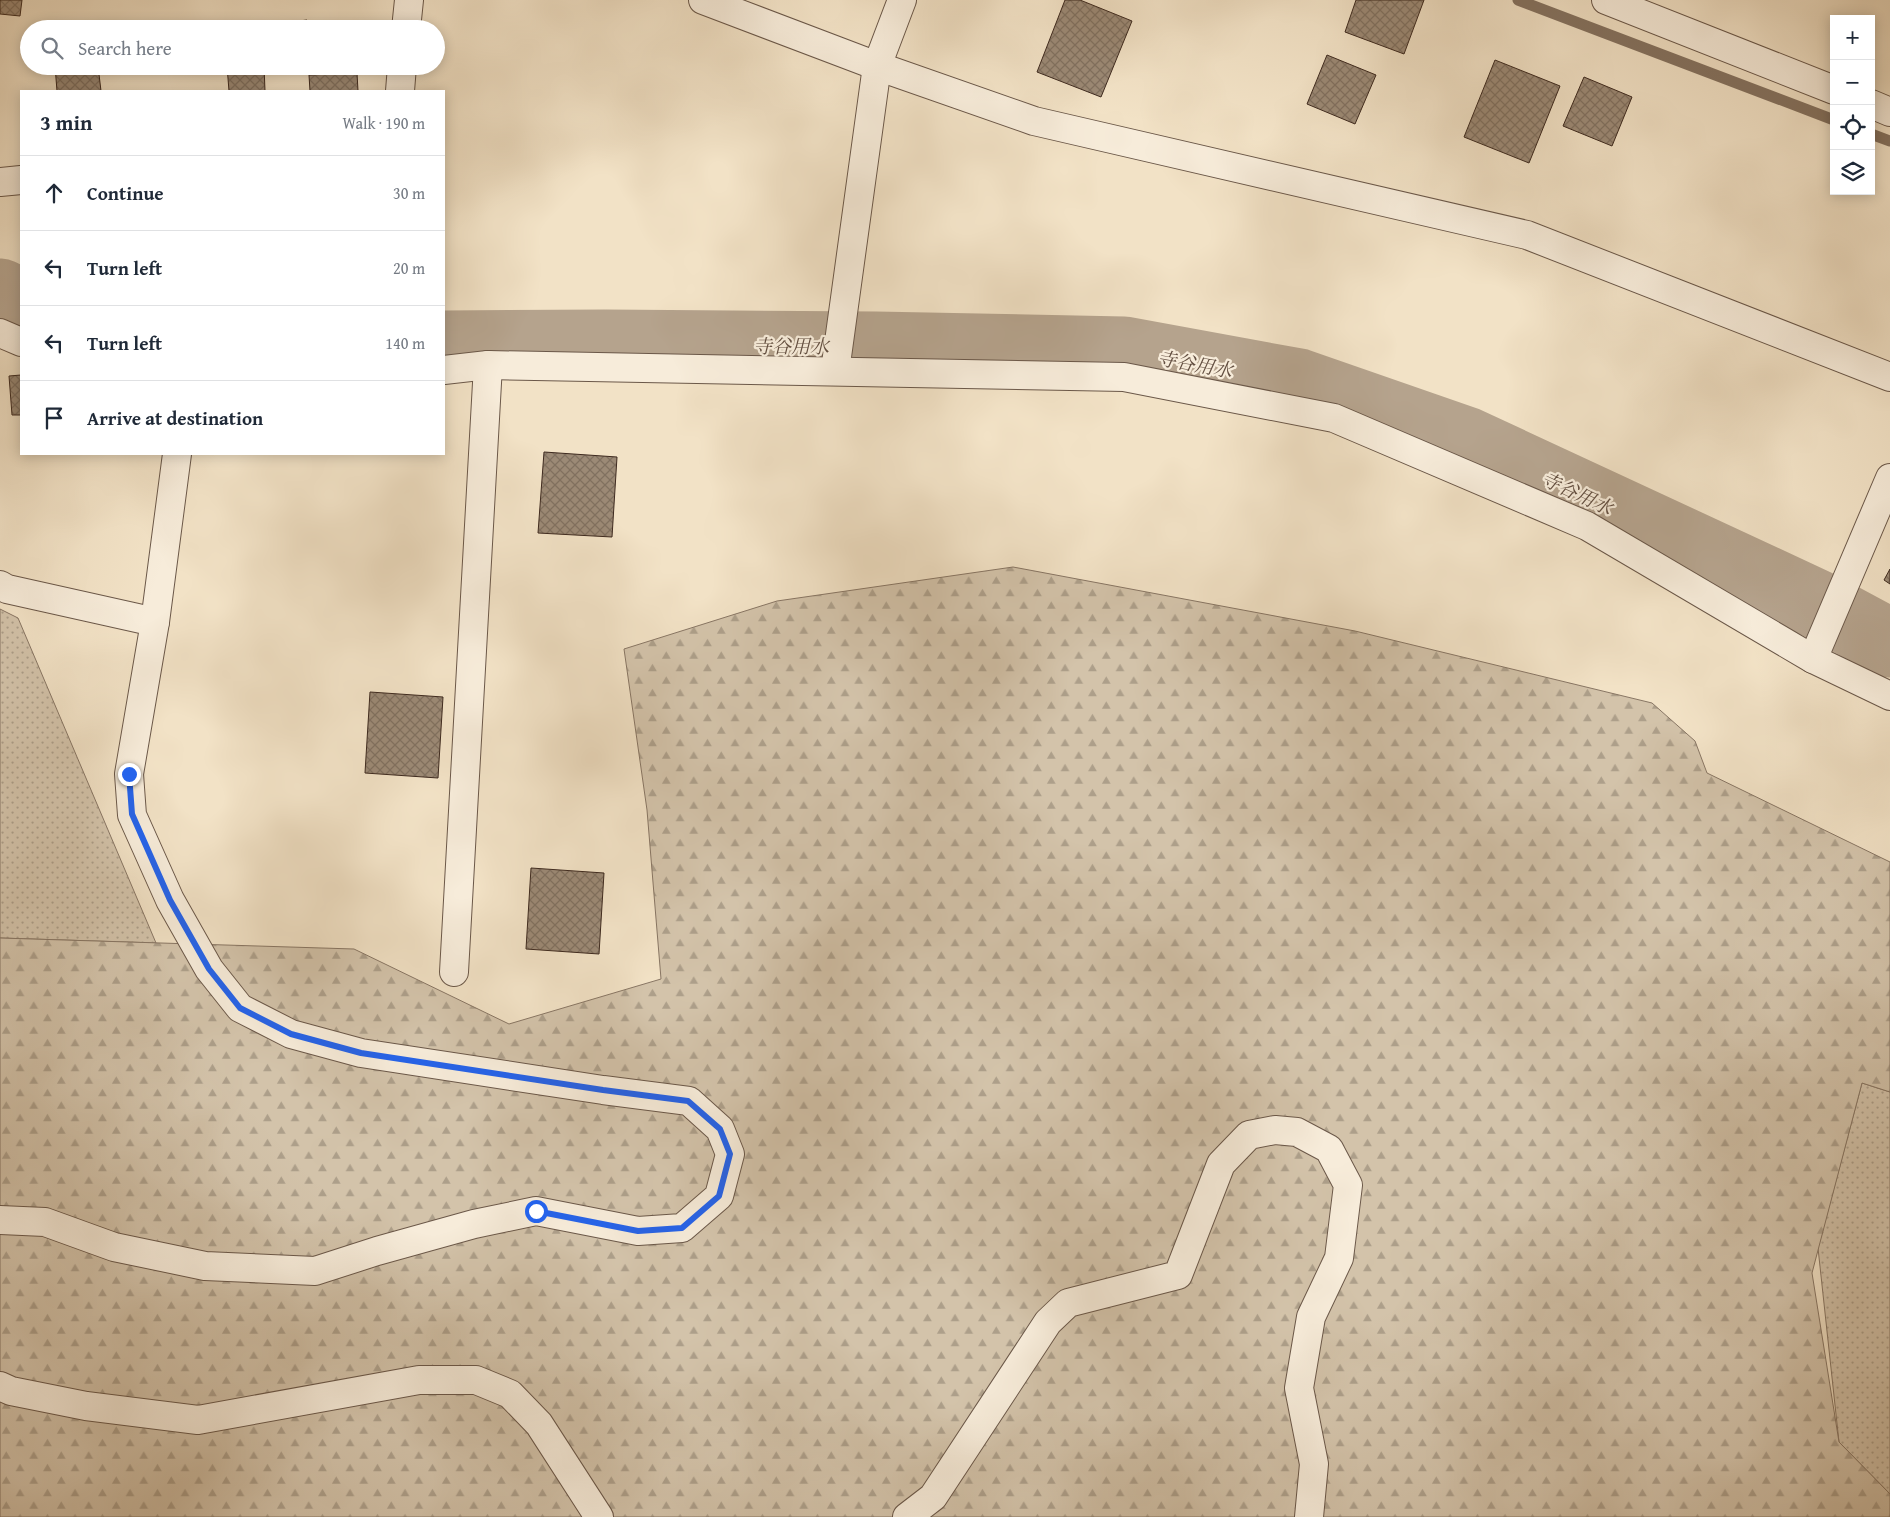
<!DOCTYPE html>
<html lang="en">
<head>
<meta charset="utf-8">
<style>
  body { margin:0; font-family:"Gentium Book Plus","Noto Serif JP",serif; background:#f2f2f3; color:#1f2937 }
  .controls { position:absolute; right:15px; top:15px; display:grid; overflow:hidden; border-radius:0px; box-shadow:0 2px 12px #0003 }
  .controls button { width:45px; height:45px; display:grid; place-items:center; padding:0; border:0; border-bottom:1px solid #e0e1e3; background:#fff; color:#1f2937; font:25px sans-serif }
  .stop { position:absolute; width:15px; height:15px; margin:-11px; border:4px solid #2563eb; border-radius:50%; background:#fff }
  .stop.end { background:#2563eb; border-color:#fff; box-shadow:0 1px 5px #0008 }
  .list { margin:0; padding:0; list-style:none }
  h2 { display:flex; justify-content:space-between; align-items:center; height:65px; margin:0; padding:0 20px; font-size:21px }
  h2 small { font-size:16px; font-weight:400; color:#747a83 }
  .list li { display:grid; grid-template-columns:32px 1fr auto; gap:15px; align-items:center; box-sizing:border-box; height:75px; padding:0 20px; border-top:1px solid #e0e1e3 }
  .list b { display:block; font-size:19px; white-space:nowrap }
  .list em { font-size:16px; font-style:normal; color:#747a83 }
  .icon { flex:none; width:28px; height:28px; fill:none; stroke:currentColor; stroke-width:2; stroke-linecap:round; stroke-linejoin:round }
  .map { position:relative; flex:none; width:1890px; height:1517px; overflow:hidden }
  .search { position:absolute; background:#fff; box-shadow:0 2px 12px #0003; left:20px; top:20px; width:425px; height:55px; display:flex; align-items:center; gap:12px; box-sizing:border-box; padding:0 18px; border-radius:28px; color:#747a83; font-size:19px }
  .panel { position:absolute; background:#fff; box-shadow:0 2px 12px #0003; left:20px; top:90px; width:425px; height:365px; border-radius:0px }
  .map>svg:first-child { display:block }
  .grass { fill:url(#grass-dots); stroke:#887664 }
  .forest { fill:url(#forest-firs); stroke:#887664 }
  .lines { fill:none; stroke-linecap:round; stroke-linejoin:round }
  .stream { stroke:#857361; stroke-width:11 }
  .river { stroke:#b5a38d; stroke-width:69 }
  .building { fill:url(#building-cross-hatch); stroke:#3e2a1f }
  .minor-casing { stroke:#6b5849; stroke-width:30 }
  .minor { stroke:#f7ecda; stroke-width:28 }
  .route { stroke:#2563eb; stroke-width:6 }
  .labels { text-anchor:middle; stroke-width:4.5; stroke-linejoin:round; paint-order:stroke }
  .water-label { font-size:19px; font-style:italic; fill:#624e40; stroke:#f7ecda }
</style>
</head>
<body>
<div class="map">
<svg width="1890" height="1517" viewBox="0 0 1890 1517">
  <defs>
    <pattern id="grass-dots" width="8" height="8" patternUnits="userSpaceOnUse" patternTransform="scale(1.25)"><rect width="8" height="8" fill="#d3c3aa"/><path d="M2 2h.1M6 6h.1" fill="none" stroke="#ad9f8a" stroke-width="1.8" stroke-linecap="round"/></pattern>
    <pattern id="forest-firs" width="22" height="20" patternUnits="userSpaceOnUse" patternTransform="scale(1.25)"><rect width="22" height="20" fill="#d3c3aa"/><path d="M5 1l3.5 6h-7zM16 11l3.5 6h-7z" fill="#ad9f8a"/></pattern>
    <pattern id="building-cross-hatch" width="8" height="8" patternUnits="userSpaceOnUse" patternTransform="scale(1.25)"><rect width="8" height="8" fill="#9c8a76"/><path d="M0 0l8 8M0 8l8-8" fill="none" stroke="#817160"/></pattern>
  </defs>
  <rect width="100%" height="100%" fill="#f2e2c6"/>
  <filter id="stains"><feTurbulence type="fractalNoise" baseFrequency=".004" numOctaves="4"/><feColorMatrix values="0 0 0 0 .2 0 0 0 0 .09 0 0 0 0 .02 0 0 0 .5 -.17"/></filter>
  <radialGradient id="worn" r=".72"><stop offset=".6" stop-color="#630" stop-opacity="0"/><stop offset="1" stop-color="#630" stop-opacity=".3"/></radialGradient>
  <g class="grass">
    <polygon points="0,609 18,618 156,943 0,938"/>
    <polygon points="1862,1083 1890,1092 1890,1494 1839,1442 1818,1248"/>
  </g>
  <polygon class="forest" points="1013,567 1355,631 1652,703 1695,741 1707,773 1890,862 1890,1092 1862,1083 1812,1273 1839,1442 1890,1494 1890,1517 0,1517 0,938 354,949 509,1024 661,979 647,810 624,649 777,601"/>
  <g class="lines">
    <g class="stream">
      <polyline points="1518,0 1834,120"/>
      <polyline points="1871,134 1890,141"/>
    </g>
    <g class="river">
      <polyline points="0,293 21,303"/>
      <polyline points="444,345 606,344 876,346 1124,351 1299,383 1466,441 1817,604 1890,643"/>
    </g>
  </g>
  <g class="building">
    <polygon points="0,0 22,0 20,16 0,14"/>
    <polygon points="1065,0 1080,0 1132,21 1101,97 1037,72"/>
    <polygon points="1356,0 1424,0 1404,54 1345,32"/>
    <polygon points="307,20 308,29 275,29 275,24"/>
    <polygon points="1327,55 1376,75 1355,124 1307,104"/>
    <polygon points="1495,60 1560,86 1529,163 1464,137"/>
    <polygon points="55,66 98,66 101,91 57,91"/>
    <polygon points="227,66 264,66 265,91 229,91"/>
    <polygon points="279,66 305,66 280,69"/>
    <polygon points="357,73 358,91 310,91 309,75"/>
    <polygon points="1584,77 1632,97 1612,146 1563,126"/>
    <polygon points="21,375 21,415 12,415 9,376"/>
    <polygon points="544,452 617,457 612,537 538,533"/>
    <polygon points="1890,569 1890,584 1884,580"/>
    <polygon points="370,692 443,697 438,778 365,773"/>
    <polygon points="531,868 604,873 599,954 526,949"/>
  </g>
  <g class="lines">
    <g class="minor-casing">
      <g id="minor">
        <polyline points="703,0 877,66 1034,121 1527,235 1890,377"/>
        <polyline points="1606,0 1834,90"/>
        <polyline points="406,29 409,0"/>
        <polyline points="400,91 402,66"/>
        <polyline points="1871,104 1890,112"/>
        <polyline points="0,182 21,180"/>
        <polyline points="0,333 21,342"/>
        <polyline points="444,370 488,365 1124,377 1334,418 1587,526 1813,659 1890,696"/>
        <polyline points="835,371 877,66 902,0"/>
        <polyline points="0,585 7,589 155,622"/>
        <polyline points="1813,659 1890,478"/>
        <polyline points="454,972 488,365"/>
        <polyline points="0,1220 45,1222 114,1247 205,1266 315,1271 377,1251 474,1224 536,1211 638,1231 682,1228 719,1196 730,1154 720,1129 689,1101 603,1090 361,1053 291,1034 240,1008 209,969 170,900 132,815 129,774 155,622 177,454"/>
        <polyline points="0,1386 11,1391 86,1406 198,1420 419,1380 476,1380 510,1394 539,1424 599,1517"/>
        <polyline points="907,1517 933,1497 1048,1322 1068,1303 1178,1275 1221,1164 1249,1135 1275,1130 1297,1132 1329,1149 1348,1185 1339,1258 1311,1317 1299,1388 1314,1464 1309,1517"/>
      </g>
    </g>
    <use href="#minor" class="minor"/>
  </g>
  <g class="lines">
    <polyline class="route" points="129,774 132,814 170,900 209,969 240,1008 291,1034 361,1053 603,1090 688,1101 720,1129 730,1154 719,1196 682,1228 638,1231 536,1211"/>
  </g>
  <g class="labels">
    <g class="water-label">
      <text x="791" y="353">寺谷用水</text>
      <text transform="translate(1195 364) rotate(10)" y="7">寺谷用水</text>
      <text transform="translate(1577 493) rotate(25)" y="7">寺谷用水</text>
    </g>
  </g>
  <rect width="100%" height="100%" filter="url(#stains)"/>
  <rect width="100%" height="100%" fill="url(#worn)"/>
</svg>
<div class="controls">
<button>+</button>
<button>−</button>
<button><svg class="icon" aria-label="locate" viewBox="0 0 24 24"><circle cx="12" cy="12" r="6"/><path d="M12 2v4M12 18v4M2 12h4M18 12h4"/></svg></button>
<button><svg class="icon" aria-label="layers" viewBox="0 0 24 24"><path d="M12 4l9 5-9 5-9-5zM3 14l9 5 9-5"/></svg></button>
</div>
<div class="stop" style="left:536px;top:1211px"></div>
<div class="stop end" style="left:129px;top:774px"></div>
<div class="search"><svg class="icon" aria-label="search" viewBox="0 0 24 24"><circle cx="10" cy="10" r="6"/><path d="M15 15l6 6"/></svg>Search here</div>
<section class="panel">
<h2>3 min<small>Walk · 190 m</small></h2>
<ul class="list">
<li><svg class="icon" aria-label="ahead" viewBox="0 0 24 24"><path d="M12 20V5M6 11l6-6 6 6"/></svg><div><b>Continue</b></div><em>30 m</em></li>
<li><svg class="icon" aria-label="left" viewBox="0 0 24 24"><path d="M17 20v-9H6M10 6l-5 5 5 5"/></svg><div><b>Turn left</b></div><em>20 m</em></li>
<li><svg class="icon" aria-label="left" viewBox="0 0 24 24"><path d="M17 20v-9H6M10 6l-5 5 5 5"/></svg><div><b>Turn left</b></div><em>140 m</em></li>
<li><svg class="icon" aria-label="arrive" viewBox="0 0 24 24"><path d="M6 21V4h12l-3 4 3 4H6"/></svg><div><b>Arrive at destination</b></div></li>
</ul>
</section>
</div>
</body>
</html>
